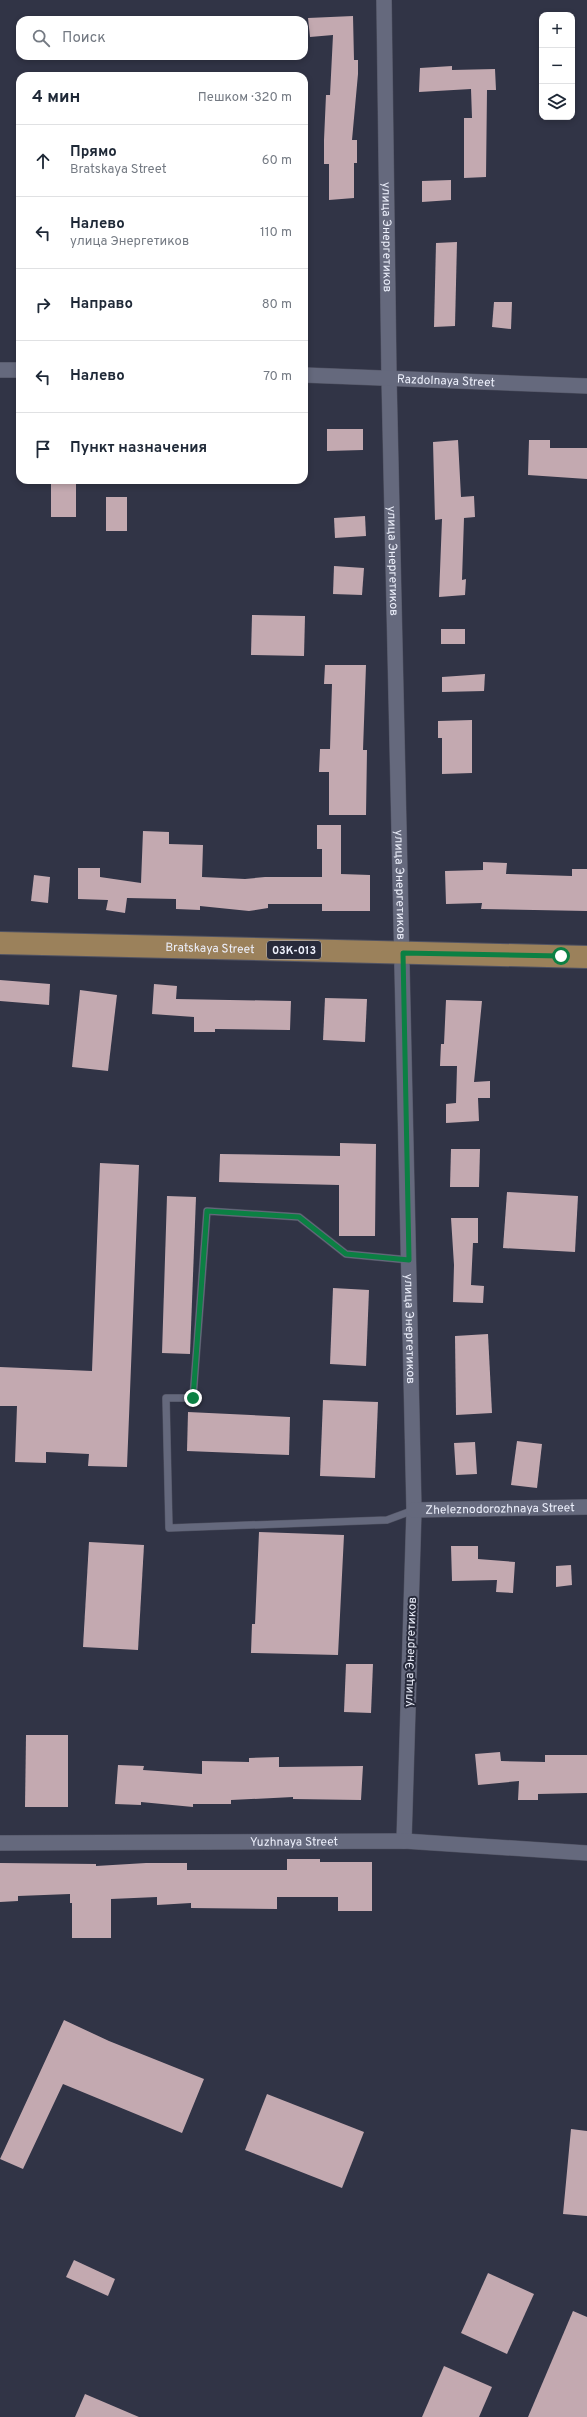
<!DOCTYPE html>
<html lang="ru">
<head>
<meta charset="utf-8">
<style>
  body { margin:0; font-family:Overpass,sans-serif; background:#f2f2f3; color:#1f2937 }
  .controls { position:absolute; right:12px; top:12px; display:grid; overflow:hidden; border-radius:8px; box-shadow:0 2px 6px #0003 }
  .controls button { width:36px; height:36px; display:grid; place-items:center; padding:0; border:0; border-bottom:1px solid #e0e1e3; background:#fff; color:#1f2937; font:20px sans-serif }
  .stop { position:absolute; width:12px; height:12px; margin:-9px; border:3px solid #0b8043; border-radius:50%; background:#fff }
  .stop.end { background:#0b8043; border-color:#fff; box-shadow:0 1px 4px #0008 }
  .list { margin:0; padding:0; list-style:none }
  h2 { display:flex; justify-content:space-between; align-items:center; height:52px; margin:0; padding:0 16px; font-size:17px }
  h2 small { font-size:13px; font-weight:400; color:#747a83 }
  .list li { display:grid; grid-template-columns:26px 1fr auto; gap:12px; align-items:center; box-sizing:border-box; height:72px; padding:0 16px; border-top:1px solid #e0e1e3 }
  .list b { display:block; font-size:15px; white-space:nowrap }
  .list p { margin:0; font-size:13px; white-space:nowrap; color:#747a83 }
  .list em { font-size:13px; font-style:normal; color:#747a83 }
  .icon { flex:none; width:22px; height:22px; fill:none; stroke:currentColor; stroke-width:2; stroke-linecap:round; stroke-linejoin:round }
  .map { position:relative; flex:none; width:587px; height:2417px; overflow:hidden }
  .search { position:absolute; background:#fff; box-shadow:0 2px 6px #0003; left:16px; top:16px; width:292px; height:44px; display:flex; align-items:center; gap:10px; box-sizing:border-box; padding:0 14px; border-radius:12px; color:#747a83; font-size:15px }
  .panel { position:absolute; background:#fff; box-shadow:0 2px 6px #0003; left:16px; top:72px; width:292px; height:412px; border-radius:12px }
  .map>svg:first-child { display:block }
  .building { fill:#c3a9b0 }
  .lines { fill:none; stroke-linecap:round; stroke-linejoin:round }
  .lane-casing { stroke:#505262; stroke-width:8 }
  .street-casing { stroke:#505262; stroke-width:16 }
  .primary-casing { stroke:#505262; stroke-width:24 }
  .lane { stroke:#65697d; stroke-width:7 }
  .street { stroke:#65697d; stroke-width:15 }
  .primary { stroke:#9b815b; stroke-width:22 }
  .route { stroke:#0b8043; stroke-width:5 }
  .labels { text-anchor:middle; stroke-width:4; stroke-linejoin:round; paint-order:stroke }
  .shield { fill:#272a3b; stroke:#b2b5c2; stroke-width:1 }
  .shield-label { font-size:11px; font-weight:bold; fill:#edf0fc }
  .street-label { font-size:12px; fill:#edf0fc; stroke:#272a3b }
</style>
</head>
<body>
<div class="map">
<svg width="587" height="2417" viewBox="0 0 587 2417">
  <rect width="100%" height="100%" fill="#313446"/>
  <g class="building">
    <polygon points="353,16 354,60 358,60 358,74 352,140 357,140 357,163 354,163 354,198 329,200 329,164 324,164 324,140 326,95 330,95 333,35 310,37 308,18"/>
    <polygon points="452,66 452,70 495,69 496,90 487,90 486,177 464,178 464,118 472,118 471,89 419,92 420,68"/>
    <polygon points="451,180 451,200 422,202 422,181"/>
    <polygon points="457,242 455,326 434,327 436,243"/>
    <polygon points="494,302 512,302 511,329 492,327"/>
    <polygon points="327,429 363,429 363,450 327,451"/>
    <polygon points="458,440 461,497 474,496 475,517 464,518 462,580 466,579 465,595 439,597 442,519 435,520 433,442"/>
    <polygon points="529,440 550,440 550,448 587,448 587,479 528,475"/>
    <rect x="51" y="480" width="25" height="37"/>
    <rect x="106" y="497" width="21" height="34"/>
    <polygon points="365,516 366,536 335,538 334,518"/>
    <polygon points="334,566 364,568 362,595 333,594"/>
    <polygon points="252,615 305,616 304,656 251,655"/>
    <rect x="441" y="629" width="24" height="15"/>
    <polygon points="325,665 366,665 363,750 367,750 366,815 329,815 329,772 319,772 320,749 330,749 332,684 324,684"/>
    <polygon points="485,674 484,691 442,692 442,677"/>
    <polygon points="472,720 472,773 442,774 442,738 438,738 438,721"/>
    <polygon points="317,825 341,825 341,874 370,875 370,911 322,911 322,904 268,904 268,908 249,911 200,906 200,910 176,909 176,899 127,898 125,913 106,910 108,900 78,899 78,868 100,868 100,877 141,883 143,831 169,832 169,844 203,845 202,877 245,879 265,877 322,877 322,849 317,849"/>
    <polygon points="483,862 507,863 506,874 572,876 572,869 587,869 587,911 481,909 482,903 446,904 445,871 483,870"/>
    <polygon points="34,875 50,877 48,903 31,901"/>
    <polygon points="0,980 50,984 49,1005 0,1001"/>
    <polygon points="154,984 177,986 176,999 291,1001 290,1030 215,1029 215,1032 194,1032 194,1017 152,1014"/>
    <polygon points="80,990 117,995 108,1071 72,1067"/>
    <polygon points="325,998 367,999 365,1042 323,1040"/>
    <polygon points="446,1000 482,1001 474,1082 490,1081 490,1098 478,1098 479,1121 446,1123 446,1104 456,1103 457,1066 440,1066 441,1044 444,1044"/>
    <polygon points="340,1143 376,1144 375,1236 339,1236 339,1185 219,1182 220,1154 340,1156"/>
    <polygon points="451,1149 480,1149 479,1187 450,1187"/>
    <polygon points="100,1163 139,1165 127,1467 88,1466 89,1454 46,1452 46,1463 15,1462 17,1406 0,1406 0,1367 92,1371"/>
    <polygon points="507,1192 578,1196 575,1252 503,1248"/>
    <polygon points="167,1196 196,1197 190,1354 162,1353"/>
    <polygon points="451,1218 478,1218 478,1243 473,1243 471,1285 484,1286 483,1303 453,1302 454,1265"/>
    <polygon points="333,1288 369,1290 366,1366 330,1364"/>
    <polygon points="488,1334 492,1413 456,1415 455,1336"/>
    <polygon points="323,1400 378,1402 375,1478 320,1476"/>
    <polygon points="188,1412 290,1417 289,1455 187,1451"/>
    <polygon points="517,1441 542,1444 537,1488 511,1485"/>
    <polygon points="475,1442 477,1474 456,1475 454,1443"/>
    <polygon points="259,1532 344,1535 338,1655 251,1653 252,1624 255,1624"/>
    <polygon points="89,1542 144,1545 138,1650 83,1647"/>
    <polygon points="451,1546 478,1546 478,1559 515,1562 513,1593 496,1592 497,1580 452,1581"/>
    <polygon points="571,1565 572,1585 556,1587 556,1566"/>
    <polygon points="346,1664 373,1664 371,1713 344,1712"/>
    <polygon points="26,1735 68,1735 68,1807 25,1807"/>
    <polygon points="500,1752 501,1761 545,1762 545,1755 587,1755 587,1793 538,1794 538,1800 518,1800 519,1781 478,1785 475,1754"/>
    <polygon points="279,1757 279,1767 363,1766 361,1800 293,1799 293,1797 231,1800 231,1804 193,1804 193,1807 141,1802 141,1805 115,1804 118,1765 144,1766 143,1770 202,1774 202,1761 249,1762 249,1758"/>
    <polygon points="287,1859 320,1859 320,1862 372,1862 372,1911 338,1911 338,1897 277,1897 277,1909 191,1908 191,1903 157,1905 157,1897 111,1899 111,1938 72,1938 72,1903 70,1903 70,1894 18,1896 18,1901 0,1902 0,1863 96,1864 96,1866 146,1863 187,1863 187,1870 287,1870"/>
    <polygon points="64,2020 109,2041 204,2079 182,2133 63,2084 23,2169 0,2159"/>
    <polygon points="267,2094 364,2132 342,2188 245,2150"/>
    <polygon points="571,2129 587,2131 587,2216 563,2214"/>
    <polygon points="74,2260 115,2279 108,2296 66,2277"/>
    <polygon points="488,2273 534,2294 507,2354 461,2333"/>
    <polygon points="573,2311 587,2317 587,2417 528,2417"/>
    <polygon points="444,2366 492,2387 479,2417 422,2417"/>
    <polygon points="85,2394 139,2417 75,2417"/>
  </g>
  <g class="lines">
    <g class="lane-casing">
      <polyline id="lane" points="409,1260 346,1254 299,1217 207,1211 193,1398 166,1398 169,1528 387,1520 414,1510"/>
    </g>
    <g class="street-casing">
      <g id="street">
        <path id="s1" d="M384,0L389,377L414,1510L404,1841"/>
        <polyline points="0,370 20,370"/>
        <path id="s2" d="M304,375L587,386"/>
        <path id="s3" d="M414,1510L587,1507"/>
        <path id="s4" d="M0,1843L404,1841L587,1853"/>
      </g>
    </g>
    <g class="primary-casing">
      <g id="primary">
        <path id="s5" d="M0,943L587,957"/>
      </g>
    </g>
    <use href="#lane" class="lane"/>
    <use href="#street" class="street"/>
    <use href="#primary" class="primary"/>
  </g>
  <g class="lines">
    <polyline class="route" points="193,1398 207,1211 299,1217 346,1254 409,1260 403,953 561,956"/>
  </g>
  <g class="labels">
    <rect class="shield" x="267" y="941" width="54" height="18" rx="3"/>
    <g class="shield-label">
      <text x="294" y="954">03К-013</text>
    </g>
    <g class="street-label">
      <text dy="4" stroke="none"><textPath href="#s1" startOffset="237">улица Энергетиков</textPath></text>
      <text dy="4" stroke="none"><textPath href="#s2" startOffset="142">Razdolnaya Street</textPath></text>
      <text dy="4" stroke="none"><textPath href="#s1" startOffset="561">улица Энергетиков</textPath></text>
      <text dy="4" stroke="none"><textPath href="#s1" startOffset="885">улица Энергетиков</textPath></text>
      <text dy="4" stroke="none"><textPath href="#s5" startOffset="210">Bratskaya Street</textPath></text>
      <text dy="4" stroke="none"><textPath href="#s1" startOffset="1329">улица Энергетиков</textPath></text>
      <text dy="4" stroke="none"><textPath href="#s3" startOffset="86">Zheleznodorozhnaya Street</textPath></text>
      <text transform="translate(410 1652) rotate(-88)" y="4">улица Энергетиков</text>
      <text dy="4" stroke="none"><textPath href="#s4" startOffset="294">Yuzhnaya Street</textPath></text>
    </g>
  </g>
</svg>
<div class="controls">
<button>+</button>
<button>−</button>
<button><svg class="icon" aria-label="layers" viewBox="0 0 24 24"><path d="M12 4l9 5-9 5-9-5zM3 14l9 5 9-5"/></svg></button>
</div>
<div class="stop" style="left:561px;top:956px"></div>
<div class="stop end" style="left:193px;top:1398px"></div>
<div class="search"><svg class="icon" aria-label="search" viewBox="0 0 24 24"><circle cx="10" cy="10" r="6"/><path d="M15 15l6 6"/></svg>Поиск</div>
<section class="panel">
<h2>4 мин<small>Пешком · 320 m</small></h2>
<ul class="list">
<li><svg class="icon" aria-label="ahead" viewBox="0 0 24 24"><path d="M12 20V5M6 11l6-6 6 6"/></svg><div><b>Прямо</b><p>Bratskaya Street</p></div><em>60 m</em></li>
<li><svg class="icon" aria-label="left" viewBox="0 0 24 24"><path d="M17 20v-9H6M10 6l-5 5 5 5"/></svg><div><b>Налево</b><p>улица Энергетиков</p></div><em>110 m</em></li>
<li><svg class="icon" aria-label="right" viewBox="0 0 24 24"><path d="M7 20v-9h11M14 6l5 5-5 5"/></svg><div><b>Направо</b></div><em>80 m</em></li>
<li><svg class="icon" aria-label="left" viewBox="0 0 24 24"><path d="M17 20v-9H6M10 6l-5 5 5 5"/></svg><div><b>Налево</b></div><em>70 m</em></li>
<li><svg class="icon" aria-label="arrive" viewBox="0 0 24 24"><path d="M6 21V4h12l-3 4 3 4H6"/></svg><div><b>Пункт назначения</b></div></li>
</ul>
</section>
</div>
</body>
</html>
